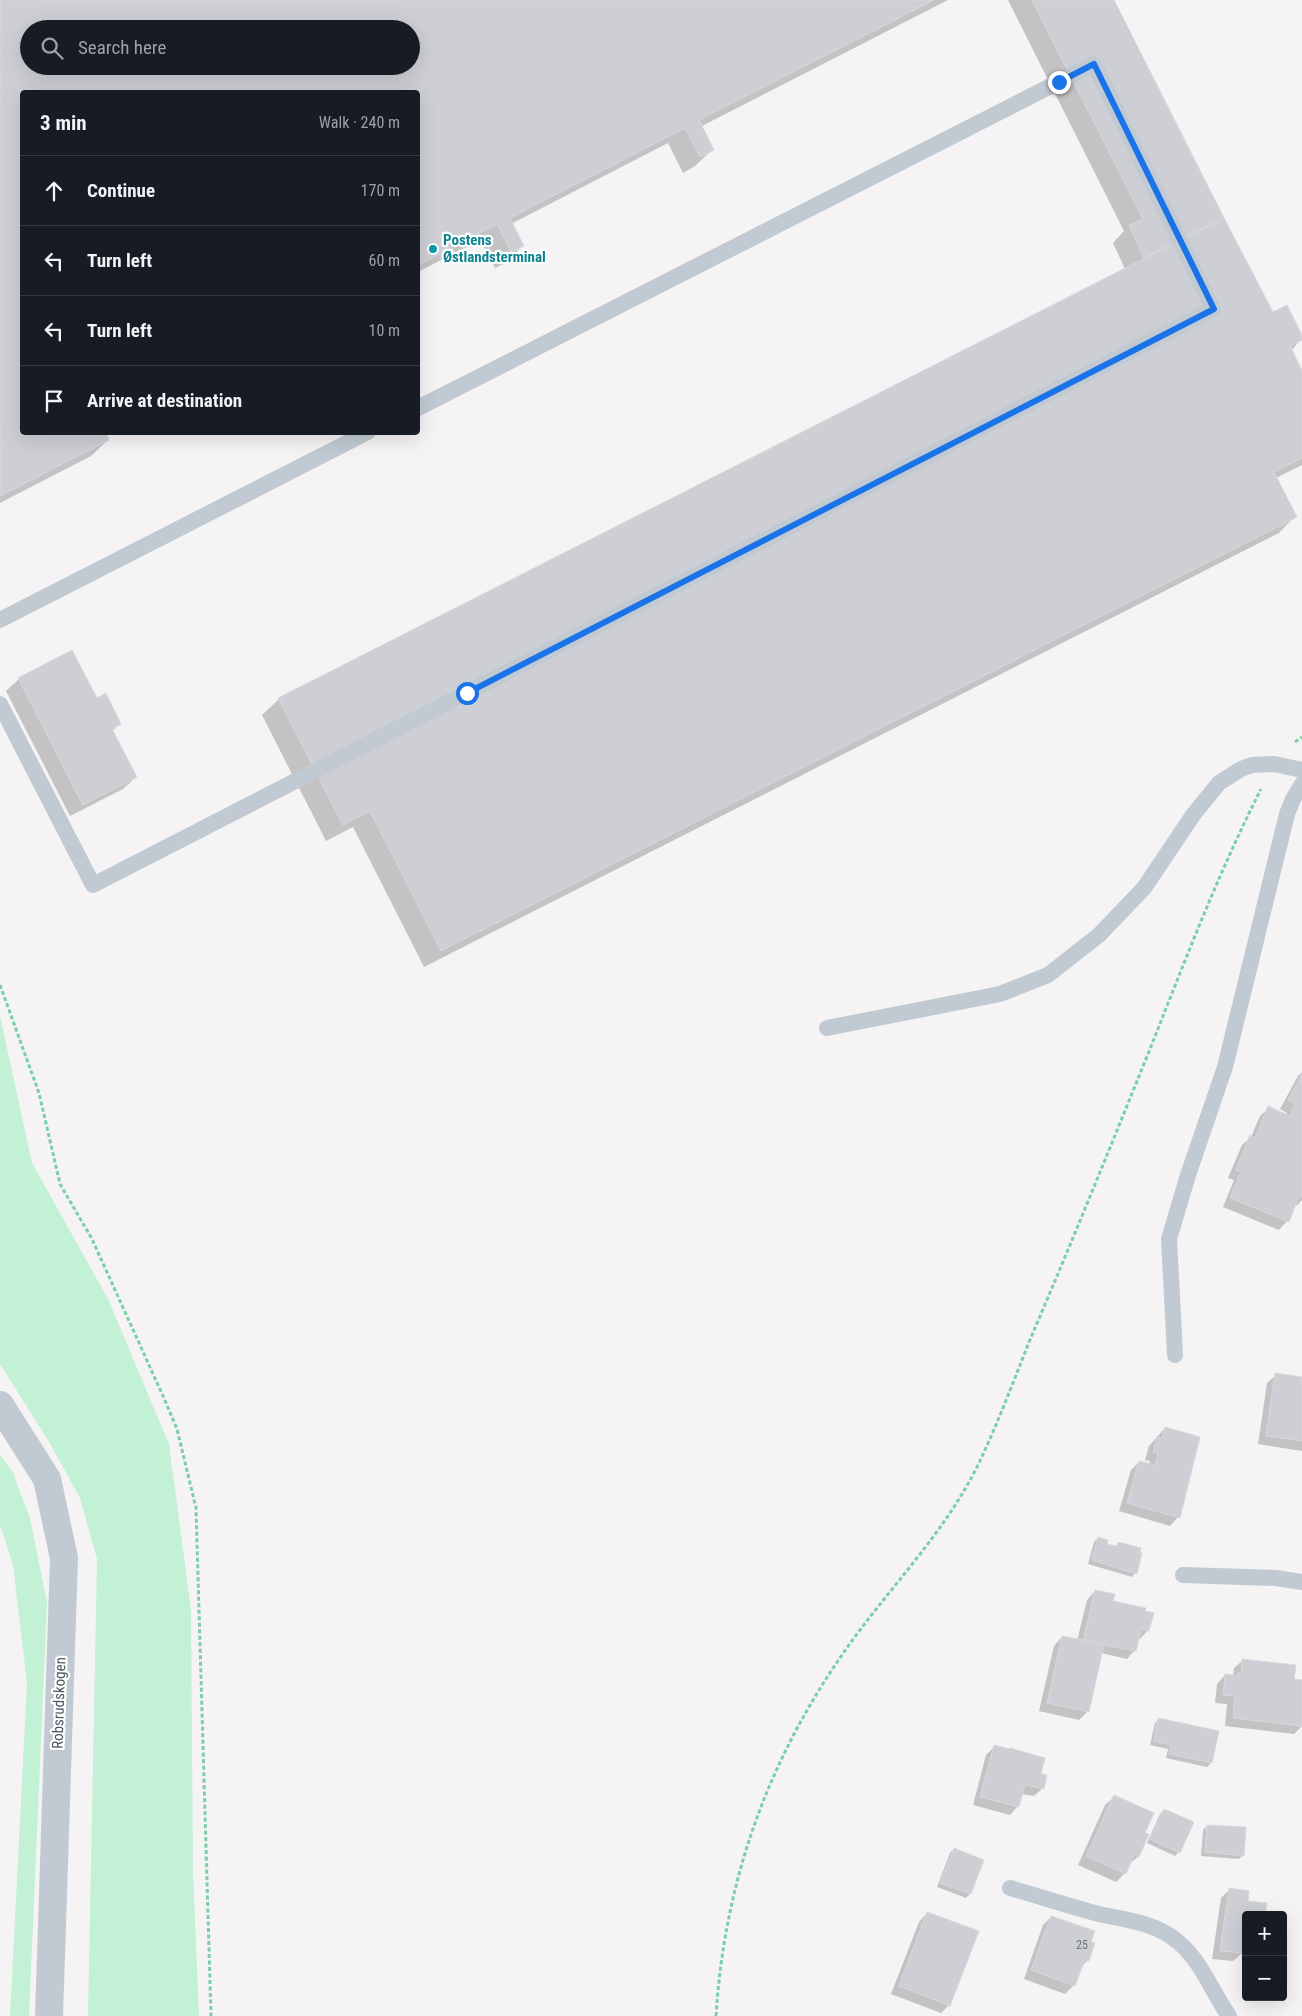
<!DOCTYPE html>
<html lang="en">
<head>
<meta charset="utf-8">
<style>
  body { margin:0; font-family:"Roboto Condensed",sans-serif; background:#242831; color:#f1f3f6 }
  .controls { position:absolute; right:15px; bottom:15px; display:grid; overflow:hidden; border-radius:5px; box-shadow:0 5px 20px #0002 }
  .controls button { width:45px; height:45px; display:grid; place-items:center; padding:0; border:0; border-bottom:1px solid #363941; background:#171b24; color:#f1f3f6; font:25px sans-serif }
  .stop { position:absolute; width:15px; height:15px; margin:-11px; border:4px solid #1a73e8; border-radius:50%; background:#fff }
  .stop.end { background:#1a73e8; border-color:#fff; box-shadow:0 1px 5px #0008 }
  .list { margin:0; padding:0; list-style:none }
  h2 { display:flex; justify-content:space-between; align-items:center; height:65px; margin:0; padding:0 20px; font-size:21px }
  h2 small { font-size:16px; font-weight:400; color:#9ea1a6 }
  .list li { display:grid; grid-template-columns:32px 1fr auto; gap:15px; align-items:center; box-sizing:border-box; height:70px; padding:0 20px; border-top:1px solid #363941 }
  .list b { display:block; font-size:19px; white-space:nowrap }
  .list em { font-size:16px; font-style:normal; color:#9ea1a6 }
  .icon { flex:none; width:28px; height:28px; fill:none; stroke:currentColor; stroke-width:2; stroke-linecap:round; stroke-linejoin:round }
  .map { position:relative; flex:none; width:1302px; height:2016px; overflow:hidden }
  .search { position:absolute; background:#171b24; box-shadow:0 5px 20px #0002; left:20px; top:20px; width:400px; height:55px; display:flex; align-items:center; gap:12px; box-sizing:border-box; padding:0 18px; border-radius:28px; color:#9ea1a6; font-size:19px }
  .panel { position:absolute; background:#171b24; box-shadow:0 5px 20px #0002; left:20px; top:90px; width:400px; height:345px; border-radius:5px }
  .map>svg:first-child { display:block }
  .green { fill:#c3f1d5 }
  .shadow { fill:#0003; fill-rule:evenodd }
  .building { fill:#cdcfd5; stroke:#d7d9de; fill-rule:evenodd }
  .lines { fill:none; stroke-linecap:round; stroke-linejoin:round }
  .path { stroke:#7ad0a6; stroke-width:3; stroke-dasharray:4 2.5; stroke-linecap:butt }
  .service { stroke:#c1cad2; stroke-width:16 }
  .minor { stroke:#c1cad2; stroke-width:28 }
  .route { stroke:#1a73e8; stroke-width:6 }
  .culture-dot { fill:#0f9aa8; stroke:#fff; stroke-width:2 }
  .labels { text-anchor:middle; stroke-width:4.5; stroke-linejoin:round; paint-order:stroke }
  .number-label { font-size:12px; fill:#6b747e }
  .culture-label { font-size:15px; font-weight:bold; fill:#0d838f; stroke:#fff; text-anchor:start }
  .street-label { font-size:15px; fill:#4a5661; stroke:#fff }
</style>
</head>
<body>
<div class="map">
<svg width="1302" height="2016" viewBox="0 0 1302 2016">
  <rect width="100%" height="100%" fill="#f5f3f3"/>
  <g class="green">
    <polygon points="0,1016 32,1163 108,1299 169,1444 191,1610 193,1873 199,2016 88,2016 97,1559 80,1498 48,1440 0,1364"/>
    <polygon points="0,1454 13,1473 30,1518 47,1603 29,2016 10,2016 27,1683 13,1565 0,1525"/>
  </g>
  <g class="shadow">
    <path d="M0,0H948L700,127L712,150L695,166L683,173L668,143L511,224L522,246L506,263L495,268L480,240L418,272V92H22V432L108,440L91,456L0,503ZM29,29H411V66H29Z"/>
    <polygon points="1008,0 1114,0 1272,314 1302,338 1291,351 1302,373 1302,465 1276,478 1295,516 1279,533 424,967 353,827 326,841 262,715 279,699 1125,269 1113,243 1124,231"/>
    <polygon points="19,679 120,724 112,731 136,777 123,789 70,816 6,691"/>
    <polygon points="1302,1072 1302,1200 1296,1206 1294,1206 1287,1221 1279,1230 1223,1207 1234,1180 1228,1178 1242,1145 1251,1137 1260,1116 1269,1108 1286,1115 1287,1113 1280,1109 1298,1076"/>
    <polygon points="1276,1375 1302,1378 1302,1451 1258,1444 1267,1383"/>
    <polygon points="1165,1428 1178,1517 1170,1526 1119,1511 1131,1470 1139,1462 1149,1465 1150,1461 1145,1460 1149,1446"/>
    <polygon points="1098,1538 1106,1545 1115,1547 1118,1543 1135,1573 1132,1577 1088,1564 1094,1542"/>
    <polygon points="1095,1591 1148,1630 1140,1639 1138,1638 1135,1650 1127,1659 1101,1653 1088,1711 1079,1720 1039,1711 1054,1646 1062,1637 1077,1641 1087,1600"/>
    <polygon points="1243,1660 1293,1680 1302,1682 1302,1726 1294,1734 1225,1726 1227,1704 1215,1703 1217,1684 1225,1675 1233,1676 1234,1668"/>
    <polygon points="1159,1719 1211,1763 1207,1767 1166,1758 1168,1749 1150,1745 1155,1723"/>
    <polygon points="994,1747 1039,1775 1043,1788 1034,1796 1021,1794 1018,1806 1010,1815 973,1805 986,1755"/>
    <polygon points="1114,1797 1143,1833 1138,1857 1129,1864 1125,1873 1116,1882 1078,1865 1105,1805"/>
    <polygon points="1164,1810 1179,1852 1175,1856 1147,1843 1160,1814"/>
    <polygon points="1207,1826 1243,1855 1239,1859 1201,1856 1203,1830"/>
    <polygon points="954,1849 970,1894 966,1898 937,1887 950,1853"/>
    <polygon points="1230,1889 1247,1902 1246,1954 1241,1954 1233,1961 1212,1959 1221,1898"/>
    <polygon points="927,1913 949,2005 941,2013 891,1994 919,1922"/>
    <polygon points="1051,1917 1088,1960 1080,1968 1074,1985 1065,1994 1024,1979 1043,1925"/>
  </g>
  <g class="building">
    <path d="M0,0H934L699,120L714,150L700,157L685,128L510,218L524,246L511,252L497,224L418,265V92H22V432H106L109,440L0,496ZM29,29H411V66H29Z"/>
    <polygon points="1032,0 1114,0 1224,218 1144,258 1129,225 1143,219"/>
    <polygon points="1224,218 1273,312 1287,305 1302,335 1302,340 1290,346 1302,370 1302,458 1274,472 1297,517 441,951 370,811 343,825 278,698"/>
    <polygon points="72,650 97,698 106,693 121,724 112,729 137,777 83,805 18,678"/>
    <polygon points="1302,1074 1302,1197 1299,1196 1289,1222 1230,1198 1241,1172 1236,1170 1250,1135 1255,1138 1268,1106 1290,1116 1295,1104 1288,1100"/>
    <polygon points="1275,1373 1302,1377 1302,1441 1266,1436"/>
    <polygon points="1165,1427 1200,1437 1180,1518 1127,1503 1139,1461 1155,1465 1158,1453 1153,1452 1157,1437 1162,1438"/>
    <polygon points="1098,1537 1108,1540 1107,1544 1117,1546 1118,1542 1141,1548 1140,1553 1142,1553 1137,1574 1092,1560"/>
    <polygon points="1095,1590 1115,1594 1113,1601 1146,1608 1145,1611 1154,1613 1149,1631 1141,1629 1136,1651 1083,1641"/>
    <polygon points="1062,1636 1104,1644 1089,1712 1047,1703"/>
    <polygon points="1242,1659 1296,1665 1294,1679 1302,1680 1302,1726 1233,1718 1235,1696 1223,1695 1225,1674 1238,1676 1238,1673 1241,1673"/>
    <polygon points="1158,1718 1219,1731 1212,1763 1169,1754 1171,1745 1154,1741"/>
    <polygon points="994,1745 1009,1749 1010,1748 1045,1758 1041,1774 1047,1775 1044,1789 1025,1785 1019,1807 980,1797"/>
    <polygon points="1114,1795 1154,1813 1145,1833 1149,1834 1139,1857 1134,1855 1126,1874 1086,1856"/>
    <polygon points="1164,1809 1194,1822 1180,1853 1150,1839"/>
    <polygon points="1207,1825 1246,1827 1244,1856 1205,1852"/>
    <polygon points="954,1848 984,1860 971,1894 940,1883"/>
    <polygon points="1229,1888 1249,1891 1248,1901 1267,1903 1265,1915 1246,1915 1246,1945 1244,1945 1243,1953 1220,1951"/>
    <polygon points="927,1912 979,1931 950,2006 899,1986"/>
    <polygon points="1051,1916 1095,1931 1091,1942 1095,1943 1089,1961 1085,1959 1075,1986 1031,1970"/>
  </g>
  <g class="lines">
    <g class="path">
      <polyline points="1295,742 1302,737"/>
      <polyline points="0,985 39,1093 60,1184 92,1239 163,1396 177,1429 196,1508 211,2016"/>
      <path d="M716,2016C725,1875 771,1752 854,1638C896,1581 945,1531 977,1467C998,1424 1014,1379 1032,1335C1074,1237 1114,1138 1154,1039C1187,955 1220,870 1261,789"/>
    </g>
    <g class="service">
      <polyline points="0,620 368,432"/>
      <polyline points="0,704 93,885 1213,309 1094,64 418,408"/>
      <polyline points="827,1028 1000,994 1048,975 1099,935 1144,888 1193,815 1219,783 1241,769 1252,765 1274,764 1302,770"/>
      <polyline points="1175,1355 1169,1239 1188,1175 1225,1067 1287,814 1293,799 1302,784"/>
      <polyline points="1183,1575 1276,1578 1302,1582"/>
      <path d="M1010,1888C1038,1896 1066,1905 1095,1913C1123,1920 1153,1921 1177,1941C1201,1960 1212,1992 1229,2016"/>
    </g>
    <polyline class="minor" points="0,1405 47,1479 64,1558 49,2016"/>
  </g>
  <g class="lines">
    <polyline class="route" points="467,693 1214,309 1094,64 1059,82"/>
  </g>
  <circle class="culture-dot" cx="433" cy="249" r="5"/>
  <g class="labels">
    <g class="number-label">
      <text x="1082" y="1949">25</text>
    </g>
    <g class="culture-label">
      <text x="443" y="245">Postens<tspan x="443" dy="17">Østlandsterminal</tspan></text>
    </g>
    <g class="street-label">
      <text transform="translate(59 1703) rotate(-88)" y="5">Robsrudskogen</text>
    </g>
  </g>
</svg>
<div class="controls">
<button>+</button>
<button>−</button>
</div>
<div class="stop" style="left:467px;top:693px"></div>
<div class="stop end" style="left:1059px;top:82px"></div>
<div class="search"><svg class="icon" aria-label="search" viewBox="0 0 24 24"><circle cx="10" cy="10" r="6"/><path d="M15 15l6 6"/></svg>Search here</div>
<section class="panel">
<h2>3 min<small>Walk · 240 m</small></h2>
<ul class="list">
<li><svg class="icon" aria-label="ahead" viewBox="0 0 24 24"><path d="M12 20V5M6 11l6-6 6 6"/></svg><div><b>Continue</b></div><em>170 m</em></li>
<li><svg class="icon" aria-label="left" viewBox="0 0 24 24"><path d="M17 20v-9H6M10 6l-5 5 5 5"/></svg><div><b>Turn left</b></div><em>60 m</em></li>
<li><svg class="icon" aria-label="left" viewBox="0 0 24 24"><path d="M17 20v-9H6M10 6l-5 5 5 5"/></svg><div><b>Turn left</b></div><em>10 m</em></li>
<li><svg class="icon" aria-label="arrive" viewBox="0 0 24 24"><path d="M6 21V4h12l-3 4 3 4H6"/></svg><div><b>Arrive at destination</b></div></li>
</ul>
</section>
</div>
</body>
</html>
